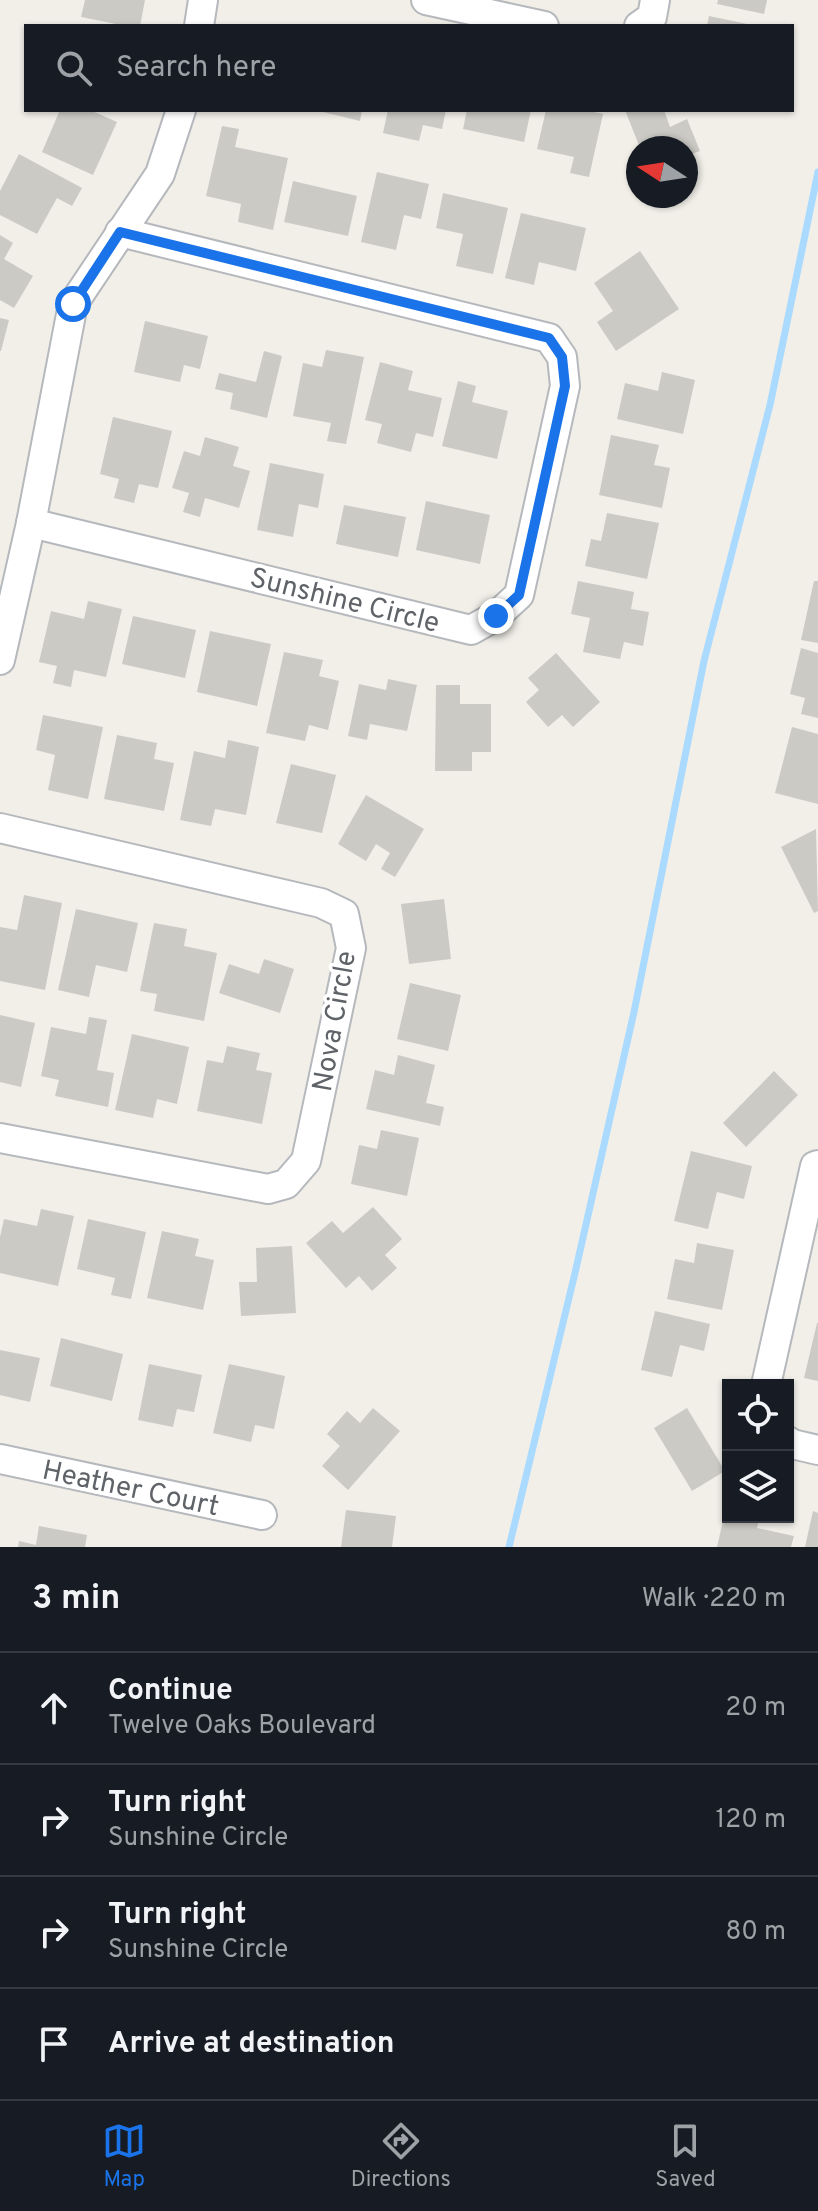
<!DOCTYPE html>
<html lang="en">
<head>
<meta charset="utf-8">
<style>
  body { margin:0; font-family:Overpass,sans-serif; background:#20242c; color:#f1f3f6 }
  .controls { position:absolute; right:24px; bottom:24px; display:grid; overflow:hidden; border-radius:0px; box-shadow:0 2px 6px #0004 }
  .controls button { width:72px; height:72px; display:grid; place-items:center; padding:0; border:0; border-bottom:2px solid #363941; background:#171b24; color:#f1f3f6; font:40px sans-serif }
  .compass { position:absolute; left:626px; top:136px; width:72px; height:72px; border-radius:50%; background:#171b24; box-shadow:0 2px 6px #0004; rotate:282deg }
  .stop { position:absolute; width:24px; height:24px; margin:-18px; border:6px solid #1a73e8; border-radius:50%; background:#fff }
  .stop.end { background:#1a73e8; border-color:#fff; box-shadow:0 2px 8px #0008 }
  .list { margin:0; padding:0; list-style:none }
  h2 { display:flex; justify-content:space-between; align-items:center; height:104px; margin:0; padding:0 32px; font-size:34px }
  h2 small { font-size:26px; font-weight:400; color:#9ea1a6 }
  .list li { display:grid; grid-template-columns:52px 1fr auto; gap:24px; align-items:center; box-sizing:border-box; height:112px; padding:0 32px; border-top:2px solid #363941 }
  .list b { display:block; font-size:30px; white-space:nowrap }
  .list p { margin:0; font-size:26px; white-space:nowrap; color:#9ea1a6 }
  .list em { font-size:26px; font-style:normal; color:#9ea1a6 }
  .icon { flex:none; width:44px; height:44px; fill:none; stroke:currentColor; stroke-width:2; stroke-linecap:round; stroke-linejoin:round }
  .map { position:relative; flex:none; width:818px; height:1547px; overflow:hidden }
  .search { position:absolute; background:#171b24; box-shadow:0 2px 6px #0004; left:24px; right:24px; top:24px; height:88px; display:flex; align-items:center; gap:20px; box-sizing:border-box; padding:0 28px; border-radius:0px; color:#9ea1a6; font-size:30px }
  .sheet { height:552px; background:#171b24 }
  nav { display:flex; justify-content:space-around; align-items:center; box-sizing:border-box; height:112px; border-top:2px solid #363941; background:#171b24; font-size:22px; color:#9ea1a6 }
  nav a { display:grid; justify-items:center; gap:4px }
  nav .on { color:#1a73e8 }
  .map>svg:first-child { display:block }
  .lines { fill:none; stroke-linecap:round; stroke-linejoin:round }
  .stream { stroke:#aadaff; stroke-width:7 }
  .building { fill:#cccac5 }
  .minor-casing { stroke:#b5b8bc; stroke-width:32 }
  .minor { stroke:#fff; stroke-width:28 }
  .route { stroke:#1a73e8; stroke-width:10 }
  .labels { text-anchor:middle; stroke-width:7; stroke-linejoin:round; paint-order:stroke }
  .street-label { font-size:28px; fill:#5f6368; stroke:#fff }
</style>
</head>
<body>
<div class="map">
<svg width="818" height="1547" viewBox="0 0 818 1547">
  <rect width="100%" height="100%" fill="#f1efe8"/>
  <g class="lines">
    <polyline class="stream" points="509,1547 575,1273 634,1012 704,661 770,405 818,172"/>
  </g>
  <g class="building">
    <polygon points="85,0 145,0 140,26 126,26 81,17"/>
    <polygon points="718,0 767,0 764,14 717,4"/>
    <polygon points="709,16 752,25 752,26 707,26"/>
    <polygon points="60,110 90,110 117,122 93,175 42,152"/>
    <polygon points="315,110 362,110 360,121"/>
    <polygon points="388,110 446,110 442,129 423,125 419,141 383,133"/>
    <polygon points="467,110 531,110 524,142 463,129"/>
    <polygon points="546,110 585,110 603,114 589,177 570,173 574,157 537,149"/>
    <polygon points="625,110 664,110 670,127 687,119 700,151 686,156 686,148 640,148"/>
    <polygon points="222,126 239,129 235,147 288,158 273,230 238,222 241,204 206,196"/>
    <polygon points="19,154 82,188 72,206 57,198 37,234 0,215 0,191"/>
    <polygon points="377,172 429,184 421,219 404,215 396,250 361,242"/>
    <polygon points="293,181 357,196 348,236 284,222"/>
    <polygon points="443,193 508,208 493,274 456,266 463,234 436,228"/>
    <polygon points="521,213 586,228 576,271 539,262 534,285 505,278"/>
    <polygon points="0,235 13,243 4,259 33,276 14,308 0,300"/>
    <polygon points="640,251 679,309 616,351 597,322 613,311 594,283"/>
    <polygon points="0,318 9,320 1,351 0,351"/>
    <polygon points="145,321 208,336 200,369 184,365 180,382 134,372"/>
    <polygon points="326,350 364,357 346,444 327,441 331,423 293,416 303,363 322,367"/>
    <polygon points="264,351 282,356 267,418 230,409 233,393 215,389 219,373 256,382"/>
    <polygon points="380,362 413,371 408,390 442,398 433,437 416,433 411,452 377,443 382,424 365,420"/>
    <polygon points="662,372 695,380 683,434 617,419 625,383 658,391"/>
    <polygon points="458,381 476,386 472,402 508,411 497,459 442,446"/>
    <polygon points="113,417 172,431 158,488 139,484 134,503 114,498 119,479 100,474"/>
    <polygon points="611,435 659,445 654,465 670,468 662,508 599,495"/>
    <polygon points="205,437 239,447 233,466 250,471 239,508 205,498 200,517 183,512 189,493 172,488 184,451 200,456"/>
    <polygon points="270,463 324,474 318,508 299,504 293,537 257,530"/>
    <polygon points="426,501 490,515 480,564 416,550"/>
    <polygon points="344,505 406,517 398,557 336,544"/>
    <polygon points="607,513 659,523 647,579 585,566 591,539 601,541"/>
    <polygon points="578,581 634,592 631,609 649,612 643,646 624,642 620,659 583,652 590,618 571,614"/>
    <polygon points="814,581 818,581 818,643 801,640"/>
    <polygon points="88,601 122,609 106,677 74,670 71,687 53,683 57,666 39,662 51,611 84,619"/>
    <polygon points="133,616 196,630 185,678 122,664"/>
    <polygon points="210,631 271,644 257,706 197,692"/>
    <polygon points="801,648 818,653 818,718 801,714 805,698 790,694"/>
    <polygon points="284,652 323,660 319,676 339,681 328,730 309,725 305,741 266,733"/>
    <polygon points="556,653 600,702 573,727 562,715 548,727 526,702 539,690 528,678"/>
    <polygon points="388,679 417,685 407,731 370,724 367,740 348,736 359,684 386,690"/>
    <polygon points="436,685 460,685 460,704 491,704 491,752 472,752 472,771 435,771"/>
    <polygon points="43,715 103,727 88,799 48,790 55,755 36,750"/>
    <polygon points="792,727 818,734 818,804 775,793"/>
    <polygon points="117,735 157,743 154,759 174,763 164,811 104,799"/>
    <polygon points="228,740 259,747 246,815 215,809 211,826 180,820 194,751 225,758"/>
    <polygon points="291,764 336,775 322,833 276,823"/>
    <polygon points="366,795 424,829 395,877 381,869 390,853 376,844 366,861 338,844"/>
    <polygon points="816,829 818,911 814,913 781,847"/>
    <polygon points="24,895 62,903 45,990 0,981 0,927 17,930"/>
    <polygon points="444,899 451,959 409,964 401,904"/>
    <polygon points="76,909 138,923 127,972 96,965 89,997 58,990"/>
    <polygon points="154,923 187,929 184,946 217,953 204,1021 154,1011 157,994 140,991"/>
    <polygon points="264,959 294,969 280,1013 219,993 229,964 259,974"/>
    <polygon points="410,983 461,995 448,1051 397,1039"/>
    <polygon points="0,1015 35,1023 21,1087 0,1082"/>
    <polygon points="89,1017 107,1020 97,1070 114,1073 108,1107 55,1096 59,1080 41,1076 51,1027 86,1034"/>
    <polygon points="132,1034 189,1047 177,1104 157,1099 153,1118 115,1110"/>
    <polygon points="227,1046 260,1053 256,1070 272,1073 262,1124 197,1111 207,1060 223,1063"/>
    <polygon points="398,1055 435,1065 426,1103 444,1107 440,1126 366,1109 375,1070 394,1075"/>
    <polygon points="774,1071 798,1095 746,1147 723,1123"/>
    <polygon points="381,1130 419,1138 407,1196 351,1184 359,1145 377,1149"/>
    <polygon points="691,1151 752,1166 744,1199 717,1192 708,1229 674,1221"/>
    <polygon points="373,1207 402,1239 385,1255 397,1268 372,1291 359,1276 346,1288 306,1243 332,1221 343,1233"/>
    <polygon points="41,1209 74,1216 58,1286 0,1273 0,1237 4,1219 37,1226"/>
    <polygon points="88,1219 146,1232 131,1299 111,1295 115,1278 77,1269"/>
    <polygon points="162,1231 199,1239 195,1256 214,1260 203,1310 147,1298"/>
    <polygon points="697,1243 734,1250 722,1310 667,1299 675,1259 694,1263"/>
    <polygon points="292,1246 296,1313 241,1316 239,1282 257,1282 256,1248"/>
    <polygon points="655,1311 710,1324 704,1351 680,1345 672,1377 641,1370"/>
    <polygon points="817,1323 818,1323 818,1381 804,1378"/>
    <polygon points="61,1338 123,1354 112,1401 50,1386"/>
    <polygon points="0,1350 40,1358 30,1402 0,1395"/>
    <polygon points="149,1364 202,1375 194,1412 177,1409 173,1427 138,1420"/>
    <polygon points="229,1364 285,1376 274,1429 255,1425 251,1442 213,1433"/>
    <polygon points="373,1408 400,1431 348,1490 322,1466 340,1446 327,1434 347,1411 360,1423"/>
    <polygon points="687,1408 725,1471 692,1491 654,1428"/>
    <polygon points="727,1503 728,1517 760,1517 757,1528 794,1536 791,1547 717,1547"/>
    <polygon points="346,1510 396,1516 392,1547 341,1547"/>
    <polygon points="813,1511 818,1513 818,1547 805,1547"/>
    <polygon points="39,1526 87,1535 85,1547 18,1547 19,1541 36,1545"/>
  </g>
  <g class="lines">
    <g class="minor-casing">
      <g id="minor">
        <polyline points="426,0 544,26"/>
        <polyline points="199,26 203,0"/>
        <polyline points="639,26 652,17 655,0"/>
        <polyline points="31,523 471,630 496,616 519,595 565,386 562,357 549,338 120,232"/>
        <polyline points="0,660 31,523 73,304 160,174 181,110"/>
        <polyline points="0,828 321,903 344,914 351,948 306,1161 286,1184 268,1189 0,1138"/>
        <polyline points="766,1385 815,1166 818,1165"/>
        <polyline points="788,1441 792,1444 818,1450"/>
        <polyline points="0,1459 262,1515"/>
      </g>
    </g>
    <use href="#minor" class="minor"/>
  </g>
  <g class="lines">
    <polyline class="route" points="73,304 120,232 549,338 562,357 565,386 519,595 496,616"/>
  </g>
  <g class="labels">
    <g class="street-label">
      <text transform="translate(345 599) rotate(14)" y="10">Sunshine Circle</text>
      <text transform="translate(333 1021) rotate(-80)" y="10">Nova Circle</text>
      <text transform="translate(131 1487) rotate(12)" y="10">Heather Court</text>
    </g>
  </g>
</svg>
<div class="controls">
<button><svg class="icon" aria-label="locate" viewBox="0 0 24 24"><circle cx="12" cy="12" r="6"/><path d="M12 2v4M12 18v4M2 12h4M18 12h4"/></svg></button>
<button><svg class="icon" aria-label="layers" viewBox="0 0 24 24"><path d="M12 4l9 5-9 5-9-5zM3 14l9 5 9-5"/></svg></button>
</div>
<svg class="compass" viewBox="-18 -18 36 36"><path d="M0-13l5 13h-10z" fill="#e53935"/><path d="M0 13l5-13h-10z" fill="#9ea1a6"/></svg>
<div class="stop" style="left:73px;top:304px"></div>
<div class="stop end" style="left:496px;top:616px"></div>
<div class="search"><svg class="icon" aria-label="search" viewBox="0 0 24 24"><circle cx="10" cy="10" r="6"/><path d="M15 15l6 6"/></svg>Search here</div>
</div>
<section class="sheet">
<h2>3 min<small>Walk · 220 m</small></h2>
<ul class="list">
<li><svg class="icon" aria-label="ahead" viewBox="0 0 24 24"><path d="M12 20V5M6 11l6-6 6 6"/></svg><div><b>Continue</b><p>Twelve Oaks Boulevard</p></div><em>20 m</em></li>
<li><svg class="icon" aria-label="right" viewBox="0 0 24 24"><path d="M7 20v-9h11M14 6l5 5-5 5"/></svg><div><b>Turn right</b><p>Sunshine Circle</p></div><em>120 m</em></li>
<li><svg class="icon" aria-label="right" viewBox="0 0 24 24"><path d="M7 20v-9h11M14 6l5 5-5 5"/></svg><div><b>Turn right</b><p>Sunshine Circle</p></div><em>80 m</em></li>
<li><svg class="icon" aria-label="arrive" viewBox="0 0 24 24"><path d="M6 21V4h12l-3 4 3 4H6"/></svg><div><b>Arrive at destination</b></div></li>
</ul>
</section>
<nav>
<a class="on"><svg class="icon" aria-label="map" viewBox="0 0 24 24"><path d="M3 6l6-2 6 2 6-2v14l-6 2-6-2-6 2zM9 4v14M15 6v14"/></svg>Map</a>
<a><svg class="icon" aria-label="directions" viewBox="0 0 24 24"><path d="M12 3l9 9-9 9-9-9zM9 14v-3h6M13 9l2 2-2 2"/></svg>Directions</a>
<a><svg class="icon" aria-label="saved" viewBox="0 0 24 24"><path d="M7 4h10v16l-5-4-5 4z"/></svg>Saved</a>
</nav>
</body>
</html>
